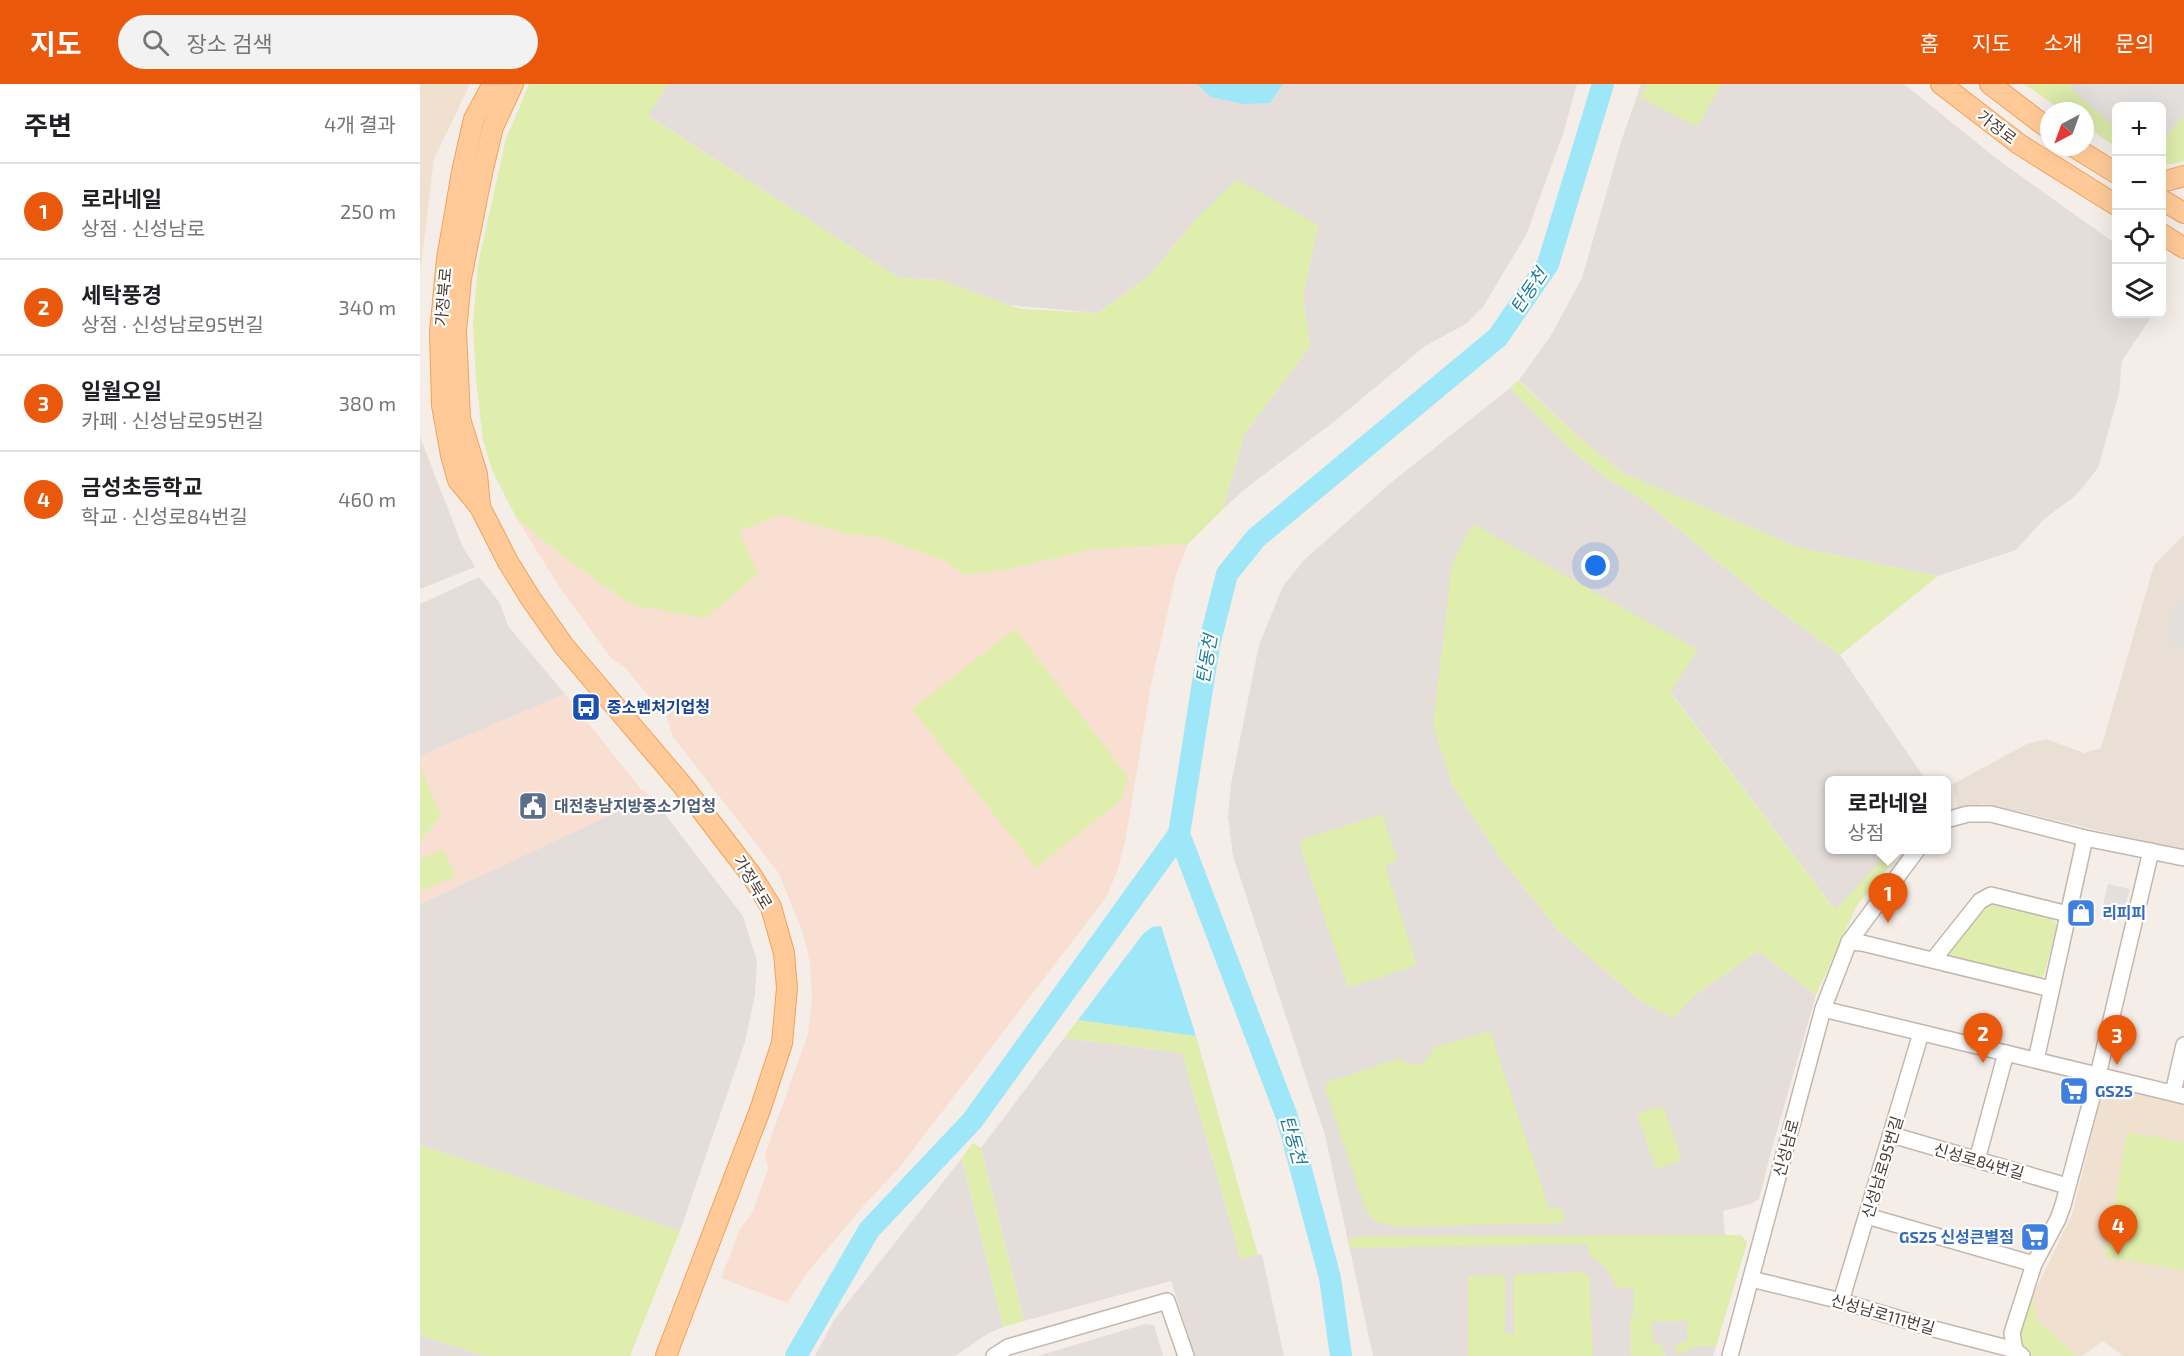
<!DOCTYPE html>
<html lang="ko">
<head>
<meta charset="utf-8">
<style>
  body { margin:0; font-family:"Exo 2","Noto Sans KR",sans-serif; background:#f2f2f2; color:#202124 }
  .controls { position:absolute; right:18px; top:18px; display:grid; overflow:hidden; border-radius:9px; box-shadow:0 6px 24px #0002 }
  .controls button { width:54px; height:54px; display:grid; place-items:center; padding:0; border:0; border-bottom:2px solid #e0e0e0; background:#fff; color:#202124; font:30px sans-serif }
  .compass { position:absolute; left:1620px; top:18px; width:54px; height:54px; border-radius:50%; background:#fff; box-shadow:0 6px 24px #0002; rotate:221deg }
  .you { position:absolute; left:1176px; top:482px; width:21px; height:21px; margin:-15px; border:4px solid #fff; border-radius:50%; background:#1a73e8; box-shadow:0 0 0 9px #1a73e833 }
  .badge { display:grid; place-items:center; width:39px; height:39px; border-radius:50%; background:#ea580c; color:#fff; font-size:20px; font-weight:700 }
  .pin { position:absolute; translate:-50% -50px; filter:drop-shadow(0 2px 3px #0008) }
  .pin::after { content:''; position:absolute; top:32px; width:21px; height:18px; background:inherit; clip-path:polygon(0 0,100% 0,50% 100%) }
  .popup { position:absolute; left:1405px; top:692px; width:126px; height:78px; box-sizing:border-box; display:grid; place-content:center; border-radius:9px; background:#fff; filter:drop-shadow(0 2px 4px #0005); font-size:20px; white-space:nowrap; color:#757577 }
  .popup b { font-size:22px; color:#202124 }
  .popup::after { content:''; position:absolute; left:50%; top:100%; margin-left:-12px; border:12px solid transparent; border-top-color:#fff }
  .list { margin:0; padding:0; list-style:none }
  h2 { display:flex; justify-content:space-between; align-items:center; height:78px; margin:0; padding:0 24px; font-size:26px }
  h2 small { font-size:20px; font-weight:400; color:#757577 }
  .list li { display:grid; grid-template-columns:39px 1fr auto; gap:18px; align-items:center; box-sizing:border-box; height:96px; padding:0 24px; border-top:2px solid #e0e0e0 }
  .list b { display:block; font-size:22px; white-space:nowrap }
  .list p { margin:0; font-size:20px; white-space:nowrap; color:#757577 }
  .list em { font-size:20px; font-style:normal; color:#757577 }
  .icon { flex:none; width:33px; height:33px; fill:none; stroke:currentColor; stroke-width:2; stroke-linecap:round; stroke-linejoin:round }
  .map { position:relative; flex:none; width:1764px; height:1272px; overflow:hidden }
  header { display:flex; align-items:center; gap:36px; box-sizing:border-box; height:84px; padding:0 30px; background:#ea580c; color:#fff }
  header strong { font-size:28px }
  nav { display:flex; gap:33px; margin-inline-start:auto; font-size:21px }
  .search { width:420px; height:54px; background:#f2f2f2; display:flex; align-items:center; gap:15px; box-sizing:border-box; padding:0 21px; border-radius:33px; color:#757577; font-size:22px }
  main { display:flex }
  aside { flex:1; background:#fff }
  .map>svg:first-child { display:block }
  .residential { fill:#eadfd5 }
  .commercial { fill:#f9dfd1 }
  .industrial { fill:#e5ddd9 }
  .education { fill:#f0e0d0 }
  .green { fill:#dfedad }
  .parking { fill:#e3dfdd }
  .water { fill:#9ee7f8 }
  .lines { fill:none; stroke-linecap:round; stroke-linejoin:round }
  .river { stroke:#9ee7f8; stroke-width:22 }
  .minor-casing { stroke:#c5b6ac; stroke-width:18 }
  .major-casing { stroke:#f0a25b; stroke-width:22 }
  .minor { stroke:#fff; stroke-width:15 }
  .major { stroke:#ffca97; stroke-width:20 }
  .labels { text-anchor:middle; stroke-width:4.5; stroke-linejoin:round; paint-order:stroke }
  .street-label { font-size:16px; fill:#4a3d35; stroke:#fff }
  .transit-label { font-size:16px; font-weight:bold; fill:#164399; stroke:#fff; text-anchor:start }
  .service-label { font-size:16px; font-weight:bold; fill:#4e5e75; stroke:#fff; text-anchor:start }
  .shop-label { font-size:16px; font-weight:bold; fill:#366cbe; stroke:#fff; text-anchor:start }
  .water-label { font-size:18px; font-style:italic; fill:#1e7d95; stroke:#fff }
</style>
</head>
<body>
<header>
<strong>지도</strong>
<div class="search"><svg class="icon" aria-label="search" viewBox="0 0 24 24"><circle cx="10" cy="10" r="6"/><path d="M15 15l6 6"/></svg>장소 검색</div>
<nav><a>홈</a><a>지도</a><a>소개</a><a>문의</a></nav>
</header>
<main>
<aside>
<h2>주변<small>4개 결과</small></h2>
<ul class="list">
<li><span class="badge">1</span><div><b>로라네일</b><p>상점 · 신성남로</p></div><em>250 m</em></li>
<li><span class="badge">2</span><div><b>세탁풍경</b><p>상점 · 신성남로95번길</p></div><em>340 m</em></li>
<li><span class="badge">3</span><div><b>일월오일</b><p>카페 · 신성남로95번길</p></div><em>380 m</em></li>
<li><span class="badge">4</span><div><b>금성초등학교</b><p>학교 · 신성로84번길</p></div><em>460 m</em></li>
</ul>
</aside>
<div class="map">
<svg width="1764" height="1272" viewBox="0 0 1764 1272">
  <rect width="100%" height="100%" fill="#f5eee8"/>
  <polygon class="residential" points="1764,451 1764,767 1581,723 1562,720 1538,726 1533,700 1607,660 1626,655 1664,669 1681,664 1734,481"/>
  <g class="commercial">
    <polygon points="360,431 424,449 461,454 525,477 544,491 588,485 674,465 768,460 756,491 731,601 705,758 698,785 687,812 480,1083 446,1119 387,1189 367,1219 301,1194 320,1145 332,1129 348,1085 345,1070 388,950 392,917 390,879 382,846 358,788 253,653 247,633 204,583 191,574 138,501 97,435 153,480 212,521 319,447"/>
    <polygon points="145,610 221,705 231,712 0,820 0,758 21,732 0,681 0,672"/>
  </g>
  <g class="industrial">
    <polygon points="248,0 1157,0 1143,50 1106,151 1063,223 1046,240 1005,262 916,336 825,405 803,425 825,349 890,262 883,214 898,141 775,136 730,191 678,229 589,221 520,196 479,194 227,31"/>
    <polygon points="1221,0 1484,0 1577,75 1696,160 1696,230 1733,230 1702,277 1699,309 1678,384 1656,411 1623,436 1596,466 1518,492 1377,463 1203,389 1154,349 1099,296 1130,253 1162,194 1201,58"/>
    <polygon points="1090,304 1147,362 1182,391 1224,417 1342,514 1420,571 1506,696 1410,696 1410,766 1471,766 1416,827 1250,607 1277,566 1031,699 1081,775 1139,847 1221,917 1253,934 1274,912 1338,867 1396,911 1352,1064 1339,1115 1330,1120 1303,1127 1305,1151 1320,1151 1327,1158 1293,1272 953,1272 905,1051 813,772 808,732 811,700 839,561 863,502 884,476 973,397"/>
    <polygon points="0,353 42,461 55,483 0,505"/>
    <polygon points="59,493 80,519 88,542 145,610 0,672 0,520"/>
    <polygon points="231,712 323,832 337,877 335,911 325,958 260,1147 0,1061 0,820"/>
    <polygon points="644,954 762,969 821,1175 842,1170 864,1272 775,1272 751,1197 604,1237 561,1064"/>
    <polygon points="542,1074 583,1243 567,1250 535,1272 395,1272 414,1236"/>
    <polygon points="725,1240 734,1241 743,1272 618,1272"/>
    <polygon points="0,1251 64,1272 0,1272"/>
  </g>
  <g class="education">
    <polygon points="0,0 50,0 14,75 0,190"/>
    <polygon points="1690,1004 1764,1021 1764,1272 1703,1272 1683,1257 1662,1272 1658,1272 1617,1237 1613,1211 1652,1131 1681,1012"/>
  </g>
  <g class="green">
    <polygon points="109,0 248,0 228,32 479,194 520,196 601,225 678,229 730,191 775,136 817,95 898,141 883,214 890,262 825,349 803,425 768,460 674,465 588,485 544,491 525,477 461,454 424,449 360,431 319,447 338,490 285,534 212,521 153,480 97,435 72,386 63,356 56,296 53,240 58,180 86,55"/>
    <polygon points="1227,0 1302,0 1277,43 1220,13"/>
    <polygon points="1604,0 1764,0 1764,77 1742,82 1742,22 1696,22 1696,63 1665,42 1665,27 1643,27"/>
    <polygon points="1098,296 1154,349 1203,389 1377,463 1518,492 1420,571 1342,514 1224,417 1182,391 1147,362 1090,304"/>
    <polygon points="1053,440 1278,566 1250,608 1415,826 1471,766 1483,766 1437,821 1396,911 1338,867 1274,912 1253,934 1221,917 1139,847 1081,775 1031,699 1013,641 1032,479"/>
    <polygon points="595,545 708,693 702,715 616,784 492,625"/>
    <polygon points="0,681 21,732 0,758"/>
    <polygon points="962,730 978,777 965,782 997,881 928,904 880,762 884,755"/>
    <polygon points="23,765 35,793 0,807 0,776"/>
    <polygon points="1569,820 1634,836 1637,841 1624,891 1619,895 1532,874 1528,870 1535,856"/>
    <polygon points="658,936 776,952 838,1171 821,1175 762,969 644,954"/>
    <path d="M1070,947L1130,1126L1141,1123L1145,1134L1142,1139L975,1143L957,1138L946,1127L905,1004L908,998L980,974C997,987 1006,980 1015,963Z"/>
    <polygon points="1238,1023 1244,1025 1261,1073 1259,1077 1239,1084 1235,1082 1218,1033 1219,1029"/>
    <polygon points="1707,1048 1764,1058 1764,1186 1685,1173"/>
    <polygon points="553,1059 561,1064 604,1237 583,1243 542,1074"/>
    <polygon points="0,1061 260,1147 210,1272 64,1272 0,1251"/>
    <polygon points="1320,1151 1327,1158 1296,1262 1277,1262 1258,1270 1255,1264 1259,1259 1267,1258 1267,1237 1231,1238 1233,1259 1240,1260 1246,1272 1211,1272 1210,1232 1214,1231 1213,1203 1197,1204 1187,1185 1169,1171 1168,1160 930,1164 929,1154 951,1152"/>
    <polygon points="1161,1188 1169,1191 1173,1272 1048,1272 1048,1192 1081,1191 1085,1194 1085,1250 1094,1251 1093,1192 1096,1190"/>
    <polygon points="1613,1211 1617,1237 1658,1272 1612,1272 1600,1263 1599,1255"/>
  </g>
  <g class="parking">
    <polygon points="1653,0 1764,0 1764,31 1742,57 1742,22 1696,22 1696,44 1650,4"/>
    <polygon points="1757,517 1764,520 1764,566 1747,557"/>
    <polygon points="1688,800 1710,805 1704,827 1683,821"/>
  </g>
  <g class="water">
    <polygon points="777,0 863,0 850,19 823,20 791,13"/>
    <polygon points="741,842 776,952 658,936 723,850 732,843"/>
  </g>
  <g class="lines">
    <g class="river">
      <polyline points="376,1272 449,1146 552,1037 759,750"/>
      <polyline points="921,1272 910,1194 867,1033 759,750 789,561 807,490 836,454 1078,253 1128,180 1183,0"/>
    </g>
    <g class="minor-casing">
      <g id="minor">
        <polyline points="1526,736 1548,730 1571,730 1665,754 1764,774"/>
        <polyline points="1429,858 1442,859 1631,905"/>
        <polyline points="1513,876 1560,817 1571,811 1648,830"/>
        <polyline points="1403,925 1764,1012"/>
        <polyline points="1616,976 1665,754"/>
        <polyline points="1753,1009 1764,961"/>
        <polyline points="1472,1051 1647,1102"/>
        <polyline points="1557,1076 1586,969"/>
        <polyline points="1447,1132 1614,1180"/>
        <polyline points="1331,1195 1421,1217 1514,1245 1595,1266 1602,1272"/>
        <polyline points="1421,1217 1501,949"/>
        <polyline points="574,1272 588,1263 747,1217 766,1272"/>
        <polyline points="1310,1272 1403,925 1429,858 1497,766"/>
        <polyline points="1596,1272 1592,1249 1614,1180 1638,1135 1643,1121 1678,991 1731,767"/>
      </g>
    </g>
    <g class="major-casing">
      <g id="major">
        <polyline points="73,0 54,35 42,88 27,175 20,248 22,321 31,371 38,396 60,423 88,478 111,515 144,562 263,702 332,792 351,823 364,869 367,904 362,959 340,1026 246,1272"/>
        <polyline points="1521,0 1599,60 1696,121"/>
        <polyline points="1570,0 1629,45"/>
        <polyline points="1654,63 1696,89"/>
        <polyline points="1742,98 1764,92"/>
        <polyline points="1742,116 1764,129"/>
        <polyline points="1742,150 1764,164"/>
        <polyline points="60,423 57,390 40,335 36,247 41,194 62,89 73,43 93,0"/>
      </g>
    </g>
    <use href="#minor" class="minor"/>
    <use href="#major" class="major"/>
  </g>
  <defs>
    <g id="bus-square" transform="scale(1.5)"><rect x="-9" y="-9" width="18" height="18" rx="4" fill="#1a4fb4" stroke="#fff"/><path d="M-5-6H5V4H4V6H2V4H-2V6H-4V4H-5ZM-3.5-4V0h7V-4ZM-3.5 1.2v1.5H-2V1.2ZM2 1.2v1.5H3.5V1.2Z" fill="#fff"/></g>
    <g id="civic-square" transform="scale(1.5)"><rect x="-9" y="-9" width="18" height="18" rx="4" fill="#5c6f8a" stroke="#fff"/><path d="M-.6-6.5H3V-4.5H.6V-3L4-1V1h2V6H-6V1h2V-1L-.6-3ZM-1.2 2.5V6h2.4V2.5Z" fill="#fff"/></g>
    <g id="shop-square" transform="scale(1.5)"><rect x="-9" y="-9" width="18" height="18" rx="4" fill="#3f7fe0" stroke="#fff"/><path d="M-5-2.5h2.3a2.7 3.5 0 0 1 5.4 0H5L5.5 6h-11ZM-1.5-2.5h3a1.5 2.3 0 0 0-3 0Z" fill="#fff"/></g>
    <g id="supermarket-square" transform="scale(1.5)"><rect x="-9" y="-9" width="18" height="18" rx="4" fill="#3f7fe0" stroke="#fff"/><path d="M-6-5.5h2.5l.6 2H6L4.5 2H-2.5L-4.4-4H-6ZM-1.5 3.2a1.3 1.3 0 1 0 .1 0ZM3 3.2a1.3 1.3 0 1 0 .1 0Z" fill="#fff"/></g>
  </defs>
  <g fill-rule="evenodd">
    <use href="#bus-square" x="166" y="623"/>
    <use href="#civic-square" x="113" y="722"/>
    <use href="#shop-square" x="1661" y="829"/>
    <use href="#supermarket-square" x="1654" y="1007"/>
    <use href="#supermarket-square" x="1615" y="1153"/>
  </g>
  <g class="labels">
    <g class="street-label">
      <text transform="translate(1577 43) rotate(37)" y="6">가정로</text>
      <text transform="translate(23 213) rotate(-85)" y="6">가정북로</text>
      <text transform="translate(333 798) rotate(59)" y="6">가정북로</text>
      <text transform="translate(1366 1064) rotate(-75)" y="6">신성남로</text>
      <text transform="translate(1559 1077) rotate(16)" y="6">신성로84번길</text>
      <text transform="translate(1462 1083) rotate(-73)" y="6">신성남로95번길</text>
      <text transform="translate(1463 1230) rotate(16)" y="6">신성남로111번길</text>
    </g>
    <g class="transit-label">
      <text x="187" y="629">중소벤처기업청</text>
    </g>
    <g class="service-label">
      <text x="134" y="728">대전충남지방중소기업청</text>
    </g>
    <g class="shop-label">
      <text x="1682" y="835">리피피</text>
      <text x="1675" y="1013">GS25</text>
      <text x="1594" y="1159" text-anchor="end">GS25 신성큰별점</text>
    </g>
    <g class="water-label">
      <text transform="translate(1109 207) rotate(-56)" y="6">탄동천</text>
      <text transform="translate(787 575) rotate(-80)" y="6">탄동천</text>
      <text transform="translate(873 1056) rotate(74)" y="6">탄동천</text>
    </g>
  </g>
</svg>
<div class="controls">
<button>+</button>
<button>−</button>
<button><svg class="icon" aria-label="locate" viewBox="0 0 24 24"><circle cx="12" cy="12" r="6"/><path d="M12 2v4M12 18v4M2 12h4M18 12h4"/></svg></button>
<button><svg class="icon" aria-label="layers" viewBox="0 0 24 24"><path d="M12 4l9 5-9 5-9-5zM3 14l9 5 9-5"/></svg></button>
</div>
<svg class="compass" viewBox="-18 -18 36 36"><path d="M0-13l5 13h-10z" fill="#e53935"/><path d="M0 13l5-13h-10z" fill="#757577"/></svg>
<div class="you"></div>
<div class="pin badge" style="left:1468px;top:839px">1</div>
<div class="popup"><b>로라네일</b>상점</div>
<div class="pin badge" style="left:1563px;top:979px">2</div>
<div class="pin badge" style="left:1697px;top:981px">3</div>
<div class="pin badge" style="left:1698px;top:1171px">4</div>
</div>
</main>
</body>
</html>
